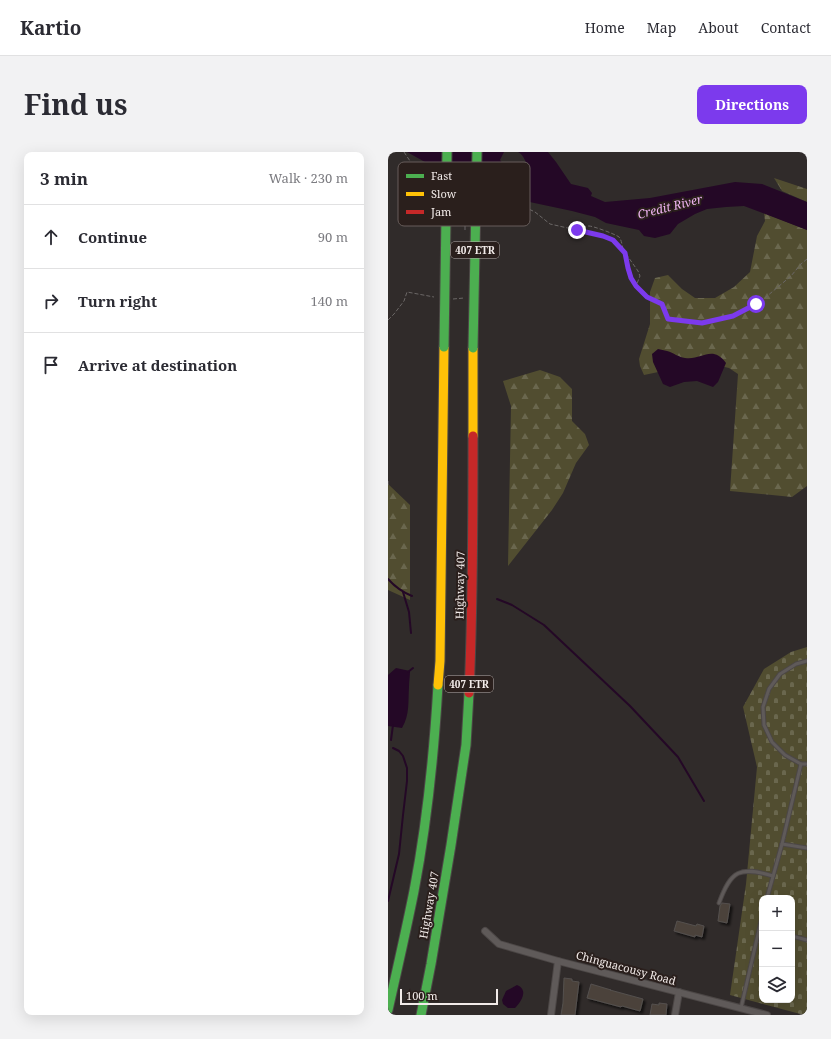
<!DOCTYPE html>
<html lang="en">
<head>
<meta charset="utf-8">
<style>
  body { margin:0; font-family:"Noto Serif",serif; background:#f2f2f3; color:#2b2b33 }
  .controls { position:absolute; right:12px; bottom:12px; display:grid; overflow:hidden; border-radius:8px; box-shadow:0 4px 16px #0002 }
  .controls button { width:36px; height:36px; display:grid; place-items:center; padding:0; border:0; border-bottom:1px solid #e1e1e2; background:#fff; color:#2b2b33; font:20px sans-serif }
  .scale { position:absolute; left:12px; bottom:10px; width:98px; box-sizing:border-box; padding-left:4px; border:2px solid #f2ebe9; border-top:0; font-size:11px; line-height:14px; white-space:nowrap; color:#f2ebe9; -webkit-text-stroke:3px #2a1f1c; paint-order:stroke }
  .stop { position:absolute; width:12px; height:12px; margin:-9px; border:3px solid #7c3aed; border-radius:50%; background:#fff }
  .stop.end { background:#7c3aed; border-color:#fff; box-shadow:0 1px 4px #0008 }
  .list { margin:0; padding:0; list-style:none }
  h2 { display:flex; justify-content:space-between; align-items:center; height:52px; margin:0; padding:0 16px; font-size:17px }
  h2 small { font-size:13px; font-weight:400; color:#7c7c81 }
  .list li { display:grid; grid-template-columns:26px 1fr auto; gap:12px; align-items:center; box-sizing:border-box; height:64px; padding:0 16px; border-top:1px solid #e1e1e2 }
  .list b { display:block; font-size:15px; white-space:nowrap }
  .list em { font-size:13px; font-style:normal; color:#7c7c81 }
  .icon { flex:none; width:22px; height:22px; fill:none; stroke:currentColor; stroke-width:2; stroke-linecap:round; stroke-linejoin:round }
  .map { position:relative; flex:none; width:419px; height:863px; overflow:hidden; border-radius:8px }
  header { display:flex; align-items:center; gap:24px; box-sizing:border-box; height:56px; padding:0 20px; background:#fff; border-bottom:1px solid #e1e1e2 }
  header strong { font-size:19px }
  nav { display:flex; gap:22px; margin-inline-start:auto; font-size:14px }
  .intro { display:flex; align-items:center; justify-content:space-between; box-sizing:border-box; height:96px; padding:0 24px }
  h1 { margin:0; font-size:28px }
  .button { padding:10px 18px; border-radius:8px; background:#7c3aed; color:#fff; font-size:14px; font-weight:700 }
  main { display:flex; gap:24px; padding:0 24px }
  aside { flex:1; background:#fff; border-radius:8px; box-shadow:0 4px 16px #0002 }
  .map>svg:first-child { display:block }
  .forest { fill:url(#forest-firs) }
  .cemetery { fill:url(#cemetery-stones); fill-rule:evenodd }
  .water { fill:#240826 }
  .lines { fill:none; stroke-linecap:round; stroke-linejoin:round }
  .stream { stroke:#240826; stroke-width:2 }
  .building { fill:#4c433b; stroke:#54504e; filter:url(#shadow) }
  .lane-casing { stroke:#4c4746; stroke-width:5 }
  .street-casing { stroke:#4c4746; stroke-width:8 }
  .fast-casing { stroke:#4c4746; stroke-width:11 }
  .slow-casing { stroke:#4c4746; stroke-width:11 }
  .jam-casing { stroke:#4c4746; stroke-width:11 }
  .path { stroke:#6b6766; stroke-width:1; stroke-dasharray:4 2; stroke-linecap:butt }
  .lane { stroke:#5f5a59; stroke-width:3 }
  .street { stroke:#5f5a59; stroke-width:6 }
  .fast { stroke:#4caf50; stroke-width:9 }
  .slow { stroke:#ffc107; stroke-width:9 }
  .jam { stroke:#c62828; stroke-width:9 }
  .fast-bridge-casing { stroke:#4c4746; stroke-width:11; stroke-linecap:butt }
  .fast-bridge { stroke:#4caf50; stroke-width:9 }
  .route { stroke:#7c3aed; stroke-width:5 }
  .labels { text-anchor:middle; stroke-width:4; stroke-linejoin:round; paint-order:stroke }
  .shield { fill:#2a1f1c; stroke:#b6aeac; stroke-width:1 }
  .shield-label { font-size:10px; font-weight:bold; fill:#f2ebe9 }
  .street-label { font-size:11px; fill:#f2ebe9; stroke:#2a1f1c }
  .water-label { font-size:12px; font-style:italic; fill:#eeb3f1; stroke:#2a1f1c }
  .key { fill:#2a1f1c; stroke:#665c5a; stroke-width:1 }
  .key-label { font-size:11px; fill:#f2ebe9 }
</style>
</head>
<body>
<header>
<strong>Kartio</strong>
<nav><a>Home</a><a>Map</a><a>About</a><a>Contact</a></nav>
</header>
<div class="intro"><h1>Find us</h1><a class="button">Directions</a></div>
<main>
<aside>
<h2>3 min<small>Walk · 230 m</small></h2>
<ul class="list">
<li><svg class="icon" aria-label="ahead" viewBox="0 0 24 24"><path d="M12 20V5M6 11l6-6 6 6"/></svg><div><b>Continue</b></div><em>90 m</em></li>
<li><svg class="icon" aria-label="right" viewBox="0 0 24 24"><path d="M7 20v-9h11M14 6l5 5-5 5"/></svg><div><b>Turn right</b></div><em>140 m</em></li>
<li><svg class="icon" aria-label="arrive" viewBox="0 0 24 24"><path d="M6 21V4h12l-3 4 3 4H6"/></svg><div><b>Arrive at destination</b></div></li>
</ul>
</aside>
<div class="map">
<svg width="419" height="863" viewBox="0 0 419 863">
  <defs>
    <pattern id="forest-firs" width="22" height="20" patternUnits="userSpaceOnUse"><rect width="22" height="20" fill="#514d30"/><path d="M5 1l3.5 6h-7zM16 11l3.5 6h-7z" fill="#6a674e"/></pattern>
    <pattern id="cemetery-stones" width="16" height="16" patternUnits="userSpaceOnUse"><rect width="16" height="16" fill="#514d30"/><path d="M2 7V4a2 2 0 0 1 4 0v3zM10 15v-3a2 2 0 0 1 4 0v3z" fill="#6a674e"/></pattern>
    <filter id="shadow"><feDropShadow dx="2.5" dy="2.5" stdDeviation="1" flood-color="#0009"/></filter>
  </defs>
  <rect width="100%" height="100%" fill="#302b2a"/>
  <g class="forest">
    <polygon points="386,26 419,37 419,50 394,39"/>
    <polygon points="376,61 419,78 419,334 404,345 342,339 350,222 341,216 328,213 275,219 256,223 252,214 251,207 262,172 262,140 267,126 280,123 294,137 307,146 327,146 346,135 362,120 369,84 377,69"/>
    <polygon points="152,218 172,225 184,237 184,269 197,282 201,293 188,311 175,341 164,358 120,414 123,254 115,229"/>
    <polygon points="0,332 22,353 22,448 0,438"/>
  </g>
  <path class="cemetery" d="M419,495V863H416L342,843L358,732L369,615L355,555L376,517L403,500ZM374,746H404V848H374Z"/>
  <g class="water">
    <path d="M19,0H116L112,8C117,16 128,16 135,24L138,22L141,17C138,11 136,3 130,0H160L168,10L183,32L200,36L204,41L203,44L217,50L262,46L347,30L374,32L419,50V78L356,54L338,55L319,57L307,62L290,72L282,82L267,86L256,84L251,78L218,71L207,65L184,59L137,49L124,39L73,14L37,10Z"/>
    <path d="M270,197C273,198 276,198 279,199C286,201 290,205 297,206C313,209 324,192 338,211L330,230L325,235L309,229L296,230L282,235L275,232L265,210L264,202Z"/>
    <path d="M8,516L22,519C22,524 21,529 21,535C20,549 22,563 14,576L0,574V523Z"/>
    <path d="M129,833C141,838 133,850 127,856H120L115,852L114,848L118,839Z"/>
  </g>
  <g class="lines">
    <g class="stream">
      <path d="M0,427C7,435 14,440 24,444"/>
      <polyline points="15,440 21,460 23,481"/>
      <polyline points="109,447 124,453 156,473 242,554 290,605 316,649"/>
      <polyline points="20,520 25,516"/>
      <polyline points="3,588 5,573"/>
      <polyline points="0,749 11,702 15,663 19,629 19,616 15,604 11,599 5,596"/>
    </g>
  </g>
  <g class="building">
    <polygon points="334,751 342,752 339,771 330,769 332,754"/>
    <polygon points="289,769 308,774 309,772 316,774 314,785 307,783 307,785 286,779"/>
    <polygon points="176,826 184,827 184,829 191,830 187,863 173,863 175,851"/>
    <polygon points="203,832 223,838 222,838 255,847 252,859 234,854 233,855 199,846"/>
    <polygon points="271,851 279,852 278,863 262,863 264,852 271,853"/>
  </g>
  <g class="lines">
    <g class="lane-casing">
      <g id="lane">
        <polyline points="419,509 408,512 392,522 381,537 375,555 376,573 384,590 397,603 413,612 419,612"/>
        <polyline points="394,692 419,696"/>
        <polyline points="379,746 394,692 413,612"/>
        <path d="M331,751C343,718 352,714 385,724"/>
        <polyline points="404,784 419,788"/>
        <polyline points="353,856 374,765"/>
      </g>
    </g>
    <g class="street-casing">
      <g id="street">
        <polyline points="97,779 111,792 170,809 379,863"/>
        <polyline points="163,863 170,809"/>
        <polyline points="287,863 291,840"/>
      </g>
    </g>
    <g class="fast-casing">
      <g id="fast">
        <path d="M0,858C9,818 18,779 26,739C39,671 46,602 50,533"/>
        <polyline points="33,863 43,812 63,693 78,593 81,541"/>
      </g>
    </g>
    <g class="slow-casing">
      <g id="slow">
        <polyline points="85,196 85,284"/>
        <polyline points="50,533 52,509 56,195"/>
      </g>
    </g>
    <g class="jam-casing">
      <path id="jam" d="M81,541C85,455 85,369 85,284"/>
    </g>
    <g class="path">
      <polyline points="16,0 26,15 49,22"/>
      <polyline points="68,28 78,31"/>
      <polyline points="77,32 77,79"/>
      <polyline points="98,37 103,39 147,60 162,72 215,84 225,88 237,101 240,116 243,125 248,135 259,145 274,152 280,167 315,171 345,164 368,152 378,145 403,124 413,112 419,107"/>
      <path d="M189,78C193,76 196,74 201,74C205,74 227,82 231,85C234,88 234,95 236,100"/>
      <polyline points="238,102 250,119 252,124 248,134"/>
      <polyline points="65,147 76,146"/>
      <polyline points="0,168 6,162 16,149 19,140 46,145"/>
      <polyline points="0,329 0,333"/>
    </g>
    <use href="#lane" class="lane"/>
    <use href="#street" class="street"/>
    <use href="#fast" class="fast"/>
    <use href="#slow" class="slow"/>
    <use href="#jam" class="jam"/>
    <g class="fast-bridge-casing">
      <g id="fast-bridge">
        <polyline points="56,195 59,0"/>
        <polyline points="85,196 89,0"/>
      </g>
    </g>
    <use href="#fast-bridge" class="fast-bridge"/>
  </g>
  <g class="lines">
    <polyline class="route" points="189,78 215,84 225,88 237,101 240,116 243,126 248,134 259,145 274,152 280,167 314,171 345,164 368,152"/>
  </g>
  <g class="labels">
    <g class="shield">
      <rect x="63" y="90" width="48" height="16" rx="3"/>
      <rect x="57" y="524" width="48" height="16" rx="3"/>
    </g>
    <g class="shield-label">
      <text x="87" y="102">407 ETR</text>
      <text x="81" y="536">407 ETR</text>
    </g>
    <g class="street-label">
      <text transform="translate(72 433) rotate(-89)" y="4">Highway 407</text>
      <text transform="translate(41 753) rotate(-80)" y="4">Highway 407</text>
      <text transform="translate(238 816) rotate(15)" y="4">Chinguacousy Road</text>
    </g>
    <g class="water-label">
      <text transform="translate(282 55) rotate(-14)" y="4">Credit River</text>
    </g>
  </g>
  <rect x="10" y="10" width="132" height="64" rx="6" class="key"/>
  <rect x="18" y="22" width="18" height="4" fill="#4caf50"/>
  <rect x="18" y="40" width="18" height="4" fill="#ffc107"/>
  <rect x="18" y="58" width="18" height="4" fill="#c62828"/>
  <g class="key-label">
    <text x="43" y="28">Fast</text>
    <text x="43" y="46">Slow</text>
    <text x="43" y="64">Jam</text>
  </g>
</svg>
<div class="controls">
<button>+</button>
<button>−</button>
<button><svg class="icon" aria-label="layers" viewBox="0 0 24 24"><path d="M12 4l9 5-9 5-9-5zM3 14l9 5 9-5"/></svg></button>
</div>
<div class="scale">100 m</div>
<div class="stop" style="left:368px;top:152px"></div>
<div class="stop end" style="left:189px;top:78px"></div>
</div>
</main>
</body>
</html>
